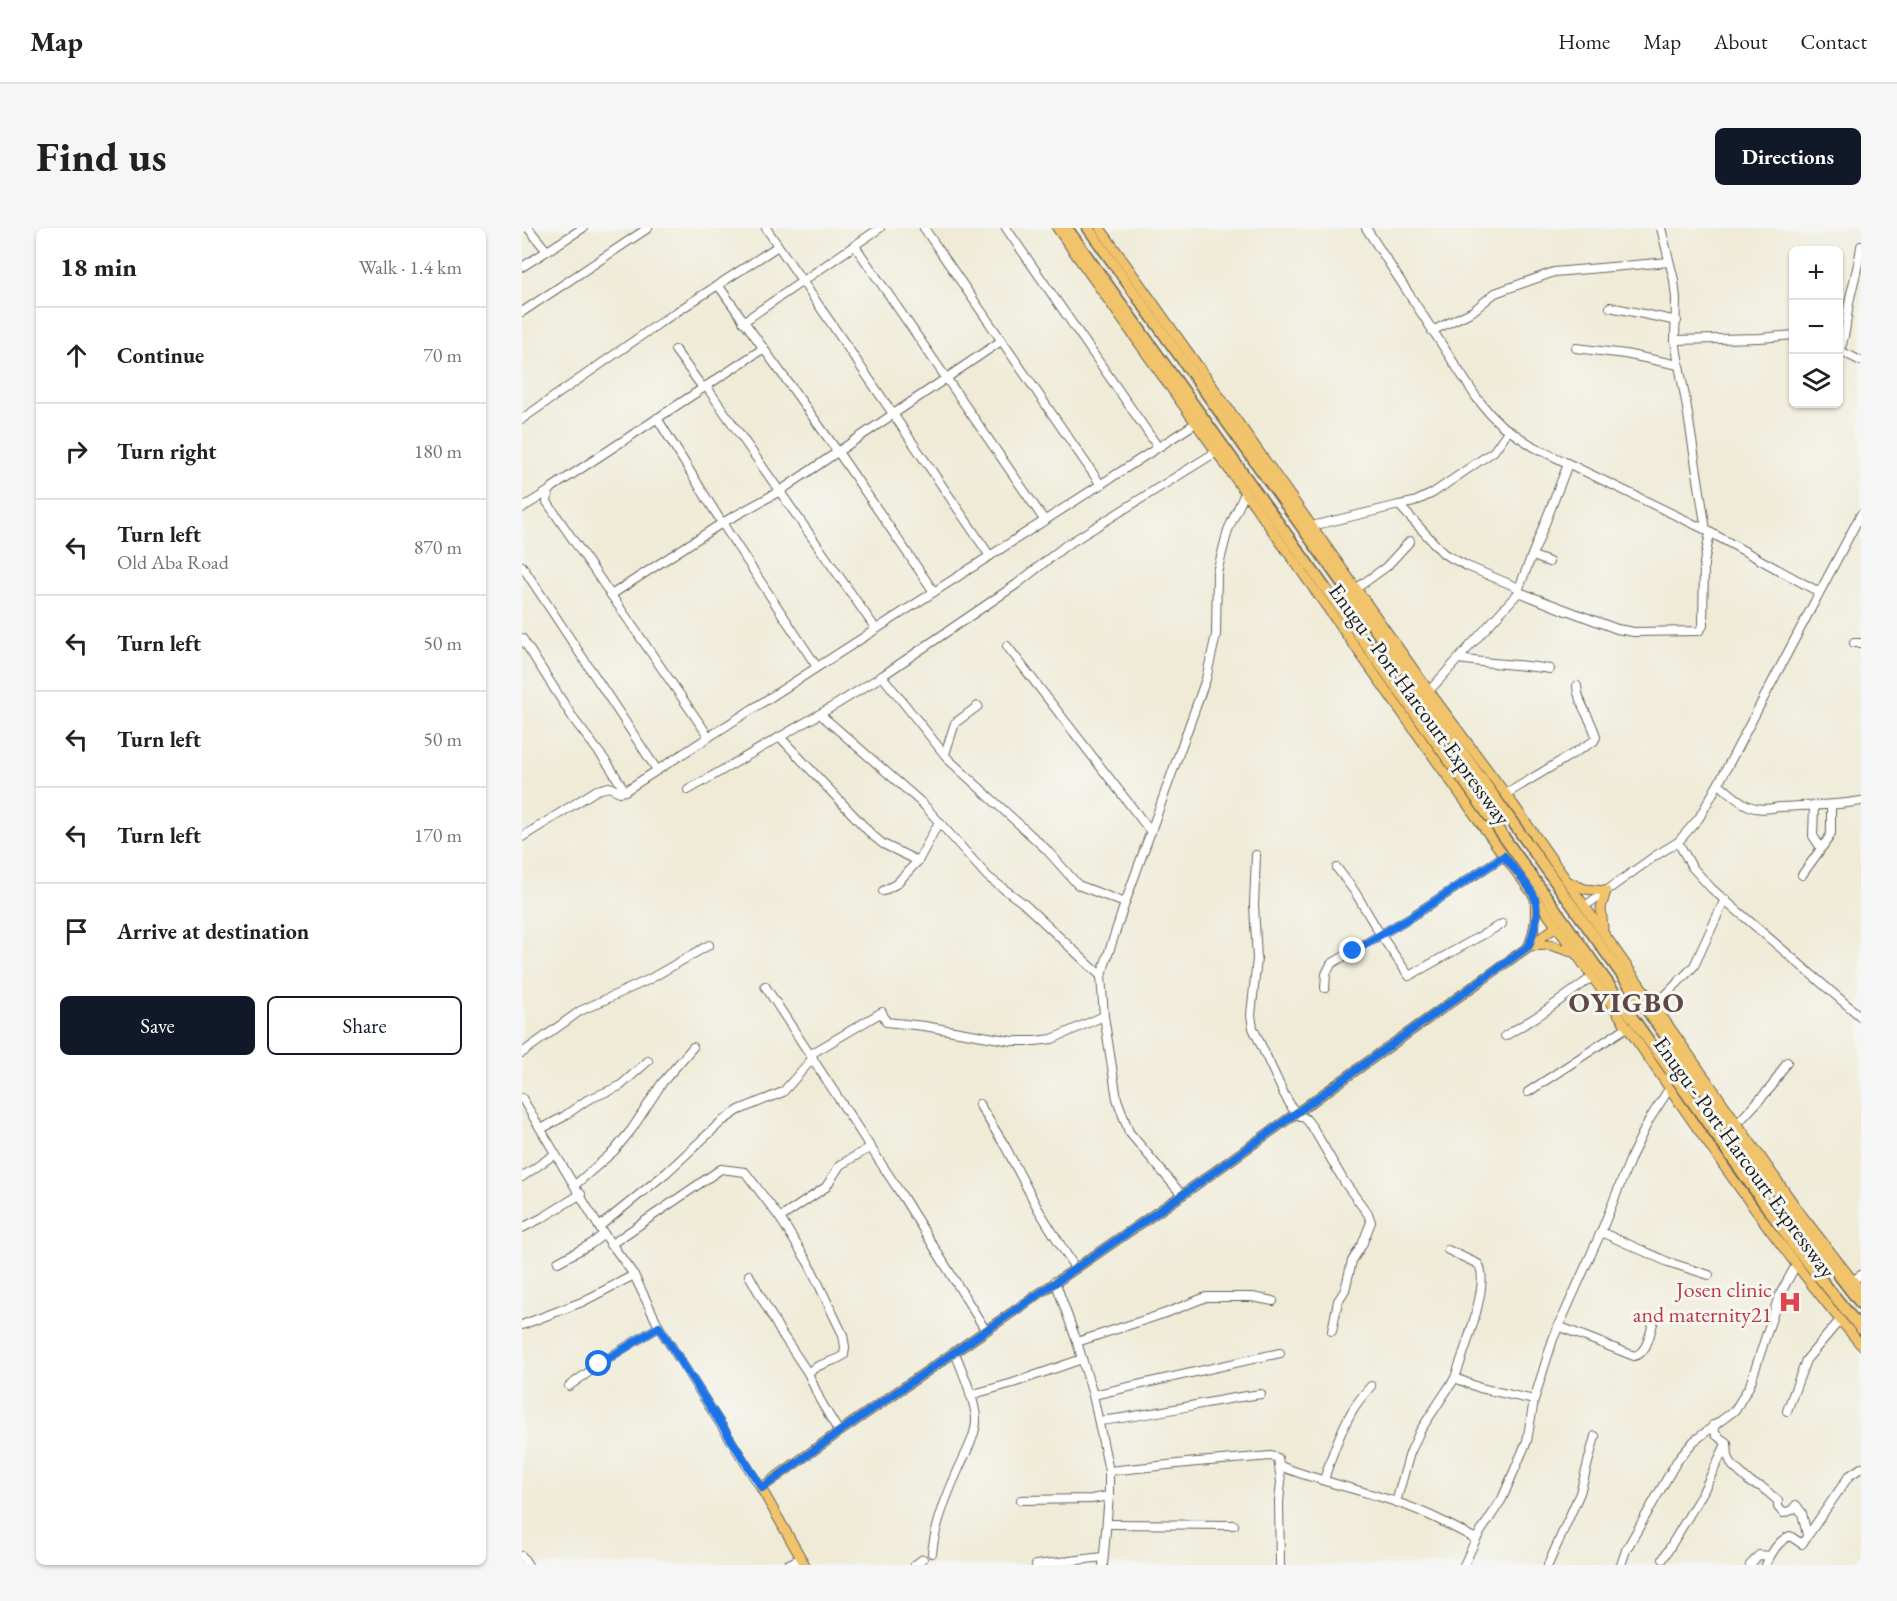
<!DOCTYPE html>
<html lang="en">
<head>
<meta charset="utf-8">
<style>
  body { margin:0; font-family:"EB Garamond",serif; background:#f6f6f6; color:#202124 }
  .controls { position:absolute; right:18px; top:18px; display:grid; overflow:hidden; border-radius:9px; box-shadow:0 2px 4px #0004 }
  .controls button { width:54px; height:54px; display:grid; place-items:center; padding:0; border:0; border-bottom:2px solid #e0e0e0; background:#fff; color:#202124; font:30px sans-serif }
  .stop { position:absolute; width:18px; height:18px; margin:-14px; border:4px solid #1a73e8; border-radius:50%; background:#fff }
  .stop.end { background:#1a73e8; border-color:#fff; box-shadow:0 2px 6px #0008 }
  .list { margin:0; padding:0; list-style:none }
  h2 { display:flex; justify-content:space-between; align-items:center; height:78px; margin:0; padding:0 24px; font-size:26px }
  h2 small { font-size:20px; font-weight:400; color:#757577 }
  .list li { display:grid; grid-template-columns:39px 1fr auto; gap:18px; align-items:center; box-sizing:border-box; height:96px; padding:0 24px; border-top:2px solid #e0e0e0 }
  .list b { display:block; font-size:22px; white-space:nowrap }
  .list p { margin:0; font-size:20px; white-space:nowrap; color:#757577 }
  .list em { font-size:20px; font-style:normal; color:#757577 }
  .actions { display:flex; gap:12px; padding:18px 24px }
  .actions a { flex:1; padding:14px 0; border:2px solid #111827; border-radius:9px; text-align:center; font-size:21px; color:#111827 }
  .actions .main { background:#111827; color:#fff }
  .icon { flex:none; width:33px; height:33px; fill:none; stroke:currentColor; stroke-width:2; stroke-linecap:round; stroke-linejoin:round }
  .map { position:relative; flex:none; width:1339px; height:1337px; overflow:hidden; border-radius:9px }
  header { display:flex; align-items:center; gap:36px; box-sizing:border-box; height:84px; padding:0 30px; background:#fff; border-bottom:2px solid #e0e0e0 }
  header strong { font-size:28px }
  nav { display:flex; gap:33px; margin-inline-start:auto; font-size:21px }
  .intro { display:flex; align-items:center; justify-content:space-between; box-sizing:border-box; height:144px; padding:0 36px }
  h1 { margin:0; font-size:42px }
  .button { padding:15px 27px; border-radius:9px; background:#111827; color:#fff; font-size:21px; font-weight:700 }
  main { display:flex; gap:36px; padding:0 36px }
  aside { flex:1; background:#fff; border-radius:9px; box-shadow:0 2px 4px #0004 }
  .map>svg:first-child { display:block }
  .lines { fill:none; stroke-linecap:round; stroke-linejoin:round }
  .minor-casing { stroke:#66645d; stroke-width:10 }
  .major-casing { stroke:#66645d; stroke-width:11 }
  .highway-casing { stroke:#66645d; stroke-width:13 }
  .minor { stroke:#fff; stroke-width:8 }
  .major { stroke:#f1c36a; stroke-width:9 }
  .highway { stroke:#f1c36a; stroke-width:10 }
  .route { stroke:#1a73e8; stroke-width:8 }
  .labels { text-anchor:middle; stroke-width:6; stroke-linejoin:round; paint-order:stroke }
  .street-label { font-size:22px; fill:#1c1c1c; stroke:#f6f6f2 }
  .health-label { font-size:22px; fill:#be3a42; stroke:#f6f6f2; text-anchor:end }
  .district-label { font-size:28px; font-weight:bold; letter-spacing:1.5px; fill:#5f4745; stroke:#f6f6f2 }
</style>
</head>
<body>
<header>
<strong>Map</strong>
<nav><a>Home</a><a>Map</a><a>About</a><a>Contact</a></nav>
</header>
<div class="intro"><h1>Find us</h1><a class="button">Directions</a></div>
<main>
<aside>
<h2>18 min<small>Walk · 1.4 km</small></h2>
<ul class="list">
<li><svg class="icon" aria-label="ahead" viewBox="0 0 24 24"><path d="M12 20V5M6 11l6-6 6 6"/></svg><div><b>Continue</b></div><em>70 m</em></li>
<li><svg class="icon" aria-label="right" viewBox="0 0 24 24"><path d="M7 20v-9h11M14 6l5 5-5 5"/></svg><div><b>Turn right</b></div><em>180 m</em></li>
<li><svg class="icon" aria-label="left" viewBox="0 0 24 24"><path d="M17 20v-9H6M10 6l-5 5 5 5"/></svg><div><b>Turn left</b><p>Old Aba Road</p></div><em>870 m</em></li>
<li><svg class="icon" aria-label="left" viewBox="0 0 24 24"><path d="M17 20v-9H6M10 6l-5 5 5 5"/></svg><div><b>Turn left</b></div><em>50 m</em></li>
<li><svg class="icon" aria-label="left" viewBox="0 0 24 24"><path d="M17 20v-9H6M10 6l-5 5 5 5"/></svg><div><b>Turn left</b></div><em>50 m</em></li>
<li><svg class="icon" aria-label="left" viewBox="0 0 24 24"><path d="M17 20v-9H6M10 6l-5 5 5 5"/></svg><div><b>Turn left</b></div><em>170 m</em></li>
<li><svg class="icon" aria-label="arrive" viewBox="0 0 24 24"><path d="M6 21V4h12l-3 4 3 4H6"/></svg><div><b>Arrive at destination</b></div></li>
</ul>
<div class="actions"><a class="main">Save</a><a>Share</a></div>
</aside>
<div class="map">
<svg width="1339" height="1337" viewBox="0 0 1339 1337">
  <rect width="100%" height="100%" fill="#f6f6f2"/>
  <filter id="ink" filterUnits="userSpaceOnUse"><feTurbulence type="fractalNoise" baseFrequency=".0167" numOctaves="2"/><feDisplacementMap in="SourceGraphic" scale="12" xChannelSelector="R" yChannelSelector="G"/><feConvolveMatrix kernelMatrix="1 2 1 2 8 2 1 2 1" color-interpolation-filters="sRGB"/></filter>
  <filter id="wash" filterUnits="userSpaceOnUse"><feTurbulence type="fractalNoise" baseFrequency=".008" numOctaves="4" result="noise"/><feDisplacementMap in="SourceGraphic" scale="24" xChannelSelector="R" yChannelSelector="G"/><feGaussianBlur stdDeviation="1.35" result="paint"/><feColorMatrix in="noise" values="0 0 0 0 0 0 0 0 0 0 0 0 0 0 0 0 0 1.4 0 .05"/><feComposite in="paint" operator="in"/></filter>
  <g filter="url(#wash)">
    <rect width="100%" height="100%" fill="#efebd7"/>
  </g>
  <g filter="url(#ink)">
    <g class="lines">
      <g class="minor-casing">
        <g id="minor">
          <polyline points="6,0 24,22"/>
          <polyline points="244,0 468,328"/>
          <polyline points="402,0 579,257"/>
          <polyline points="484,0 636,219"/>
          <polyline points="844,0 954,169 968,186 979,197 1012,219 1184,302 1297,364"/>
          <polyline points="1139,0 1152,52 1154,71 1153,112 1157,137 1164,174 1184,302"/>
          <polyline points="333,18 523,293"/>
          <polyline points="0,39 61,0"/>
          <polyline points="196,57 316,224 412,364"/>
          <polyline points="1088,79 1155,93"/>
          <polyline points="0,84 126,0"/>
          <polyline points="221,94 358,0"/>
          <polyline points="910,103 951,83 973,65 1032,44 1147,34"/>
          <polyline points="1153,112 1238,110 1272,107"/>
          <polyline points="1054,120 1103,126 1157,137"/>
          <polyline points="153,122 181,160"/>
          <polyline points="1316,122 1339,133"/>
          <path d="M1318,122C1325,105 1324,88 1328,70C1332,52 1337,36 1339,18"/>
          <polyline points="184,158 354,401"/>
          <polyline points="135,190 200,295 295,439"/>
          <polyline points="0,191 139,94 256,18"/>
          <polyline points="877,277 892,274 911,265 972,223 986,203"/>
          <polyline points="0,280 27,263"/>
          <polyline points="790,298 877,277 922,326 945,338 997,360"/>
          <polyline points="1011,328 1027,334"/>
          <polyline points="0,338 135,542"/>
          <polyline points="835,360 864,339 888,313"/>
          <polyline points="89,367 200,295 258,263 479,113"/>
          <polyline points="1044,383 997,364 1095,401 1112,404 1177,403 1181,398 1182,335 1188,305"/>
          <polyline points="0,410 53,493 86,536 103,563"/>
          <polyline points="1332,415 1339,415"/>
          <polyline points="485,418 629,604"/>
          <path d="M937,431C967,436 997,436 1028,441"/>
          <polyline points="360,448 427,532 524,621 556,657 603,675"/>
          <polyline points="907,463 997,364 997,360 1046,236 1014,319"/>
          <polyline points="298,486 401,576 466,649 501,675 579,748"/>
          <polyline points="187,509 25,274 27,263 31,259 242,120"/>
          <polyline points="258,509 350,607 361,616 396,633 417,594"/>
          <polyline points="423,526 433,495 456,478"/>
          <path d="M1197,556C1206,563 1215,573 1227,578C1238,583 1247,580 1259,579C1286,577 1312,578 1339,573"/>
          <polyline points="166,562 315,476 360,448 495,356 543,318 694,224"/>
          <path d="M984,566L1072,513L1074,509C1070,491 1056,477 1055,458"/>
          <polyline points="1292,578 1291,608 1299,620"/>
          <polyline points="0,609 75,562 87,559 98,564 103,563 674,195"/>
          <polyline points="1156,614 1170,639 1190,661 1339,789"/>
          <polyline points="734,627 732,677 735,731 729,787 731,800 762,866 773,885 784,891 791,900 823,955 846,986 849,994 840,1017 830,1033 823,1062 816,1073 810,1103"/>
          <polyline points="815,640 833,664 858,706 887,748 980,696"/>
          <polyline points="1280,647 1306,611 1309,605 1309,577"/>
          <polyline points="361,663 374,656 396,633"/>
          <polyline points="1063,678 1133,628 1156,614 1177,590 1200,549 1339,286"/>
          <polyline points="243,758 381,969 464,1103"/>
          <polyline points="803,760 804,746 809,736 892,687 982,628"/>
          <polyline points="1133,778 1172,738 1203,671"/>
          <polyline points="983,808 1019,786 1069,750"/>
          <polyline points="0,825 58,783 126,752 187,717"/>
          <polyline points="289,826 360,784 364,794 402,798 490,813 513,813 530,811 582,788"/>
          <polyline points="1006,864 1105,799"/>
          <polyline points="0,870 77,999 112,1047 137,1099 239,1260"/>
          <polyline points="457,876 483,918 516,981 553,1040"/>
          <polyline points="1216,895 1250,858 1265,834"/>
          <polyline points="19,901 41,889 65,872 98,858 126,833"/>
          <polyline points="0,949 33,926"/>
          <polyline points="53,957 92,923 110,901 140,855 171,819"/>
          <polyline points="660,967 607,904 595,871 582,788 579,748 603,675 684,451 694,407 695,344 706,302 723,265"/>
          <path d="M258,990L287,1036L321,1107L323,1119L322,1127C311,1135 295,1135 286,1145L298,1172L317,1204"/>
          <polyline points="77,999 144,945 199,894 217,882 261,864 291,830"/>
          <polyline points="0,1000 20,990 59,966"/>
          <polyline points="1079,1004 1146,1034 1187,1047"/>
          <polyline points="88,1017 199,941 223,944 258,990 304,959 318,937 349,919"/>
          <path d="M926,1022L956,1036C970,1052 940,1128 933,1150"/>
          <polyline points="36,1034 69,1016 82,1006"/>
          <polyline points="227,1047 258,1103 286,1145"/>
          <polyline points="533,1053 555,1114 571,1167 587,1243 587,1268 581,1337"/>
          <polyline points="1330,1053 1339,1047"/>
          <polyline points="0,1097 60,1074 112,1047"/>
          <path d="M1036,1098L1112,1128C1126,1125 1128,1104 1132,1092"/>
          <polyline points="555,1114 644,1085 684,1069 730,1069 751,1073"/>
          <polyline points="47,1158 94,1125 137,1099"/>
          <polyline points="448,1167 491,1155 560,1131"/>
          <polyline points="571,1167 758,1125"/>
          <polyline points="1265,1183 1284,1132 1318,1092"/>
          <path d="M577,1193C632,1187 685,1173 739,1166"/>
          <polyline points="1191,1197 1194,1207 1205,1215 1206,1228 1210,1237 1229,1255 1240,1259 1256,1273 1256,1279 1261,1285 1270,1282 1274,1277 1280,1285 1285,1307"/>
          <path d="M758,1238C796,1253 836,1261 874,1274C902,1283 928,1297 954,1311"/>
          <polyline points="587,1243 675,1234 749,1228 756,1230 759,1254 757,1274 758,1337"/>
          <path d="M802,1252C809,1229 817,1206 829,1185C834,1175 842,1166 849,1158"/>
          <polyline points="499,1272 569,1271 587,1268"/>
          <polyline points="874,1274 888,1225 898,1203 933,1150 958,1160 1012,1172"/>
          <polyline points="585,1296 712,1297"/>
          <path d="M410,1325C413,1296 425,1266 437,1240C443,1226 454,1208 454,1192C454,1174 440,1142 433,1125"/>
          <polyline points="0,1328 6,1337"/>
          <polyline points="1141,1331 1181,1264 1204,1216"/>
          <polyline points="265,1337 279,1330"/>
          <polyline points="393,1337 401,1331"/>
          <polyline points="514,1337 581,1329"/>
          <polyline points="942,1337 954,1311 980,1271 1005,1213 1012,1172 1031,1111 1079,1004 1110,927 1127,892 1147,861"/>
          <polyline points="1026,1337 1058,1265 1073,1208"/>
          <polyline points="1099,1337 1104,1322 1155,1233 1172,1213 1213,1182 1228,1157 1257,1068 1274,1037"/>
          <polyline points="1228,1337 1237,1327 1248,1328"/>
          <path d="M1244,1337C1248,1326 1257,1312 1268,1308L1280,1316L1327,1248L1339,1240"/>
        </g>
      </g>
      <g class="major-casing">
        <g id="major">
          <path d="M535,0L982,628C1105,788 1208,963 1339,1117"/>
          <polyline points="578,0 907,463 991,576 1278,985 1339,1063"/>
          <polyline points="1045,653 1063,661 1084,663 1079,680 1081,700"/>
          <path d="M1013,668C1014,688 1014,699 1007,718L1028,717L1053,725"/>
          <polyline points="283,1337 239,1260 317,1204 660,967 1034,699"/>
        </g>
      </g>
      <g class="highway-casing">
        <g id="highway">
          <polyline points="545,0 1042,693 1273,1019 1339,1101"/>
          <polyline points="566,0 1287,1009 1339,1076"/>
        </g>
      </g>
      <use href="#minor" class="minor"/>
      <use href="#major" class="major"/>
      <use href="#highway" class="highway"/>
    </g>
  </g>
  <g class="lines" filter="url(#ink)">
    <path class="route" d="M77,1136L137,1099L240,1260L317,1204L660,967L1007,718C1012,704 1019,680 1011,666C1004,653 991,640 982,628L892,687L831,723"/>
  </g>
  <defs>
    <g id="hospital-bare" transform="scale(1.8)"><path d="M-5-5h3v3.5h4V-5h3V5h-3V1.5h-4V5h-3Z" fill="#e0444e" stroke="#f6f6f2" stroke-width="2.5" paint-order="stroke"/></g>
  </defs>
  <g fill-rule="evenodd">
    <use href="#hospital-bare" x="1268" y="1074"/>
  </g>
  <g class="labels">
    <g class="street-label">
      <text transform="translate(898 476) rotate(54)" y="8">Enugu - Port Harcourt Expressway</text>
      <text transform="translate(1223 929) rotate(54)" y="8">Enugu - Port Harcourt Expressway</text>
    </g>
    <g class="health-label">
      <text x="1250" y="1069">Josen clinic<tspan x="1250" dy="25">and maternity21</tspan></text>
    </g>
    <g class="district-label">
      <text x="1105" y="784">OYIGBO</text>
    </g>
  </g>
</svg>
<div class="controls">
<button>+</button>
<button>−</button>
<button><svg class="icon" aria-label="layers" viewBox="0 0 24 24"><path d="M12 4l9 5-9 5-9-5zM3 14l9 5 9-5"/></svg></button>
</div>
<div class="stop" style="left:77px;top:1136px"></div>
<div class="stop end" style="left:831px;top:723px"></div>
</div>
</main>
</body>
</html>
